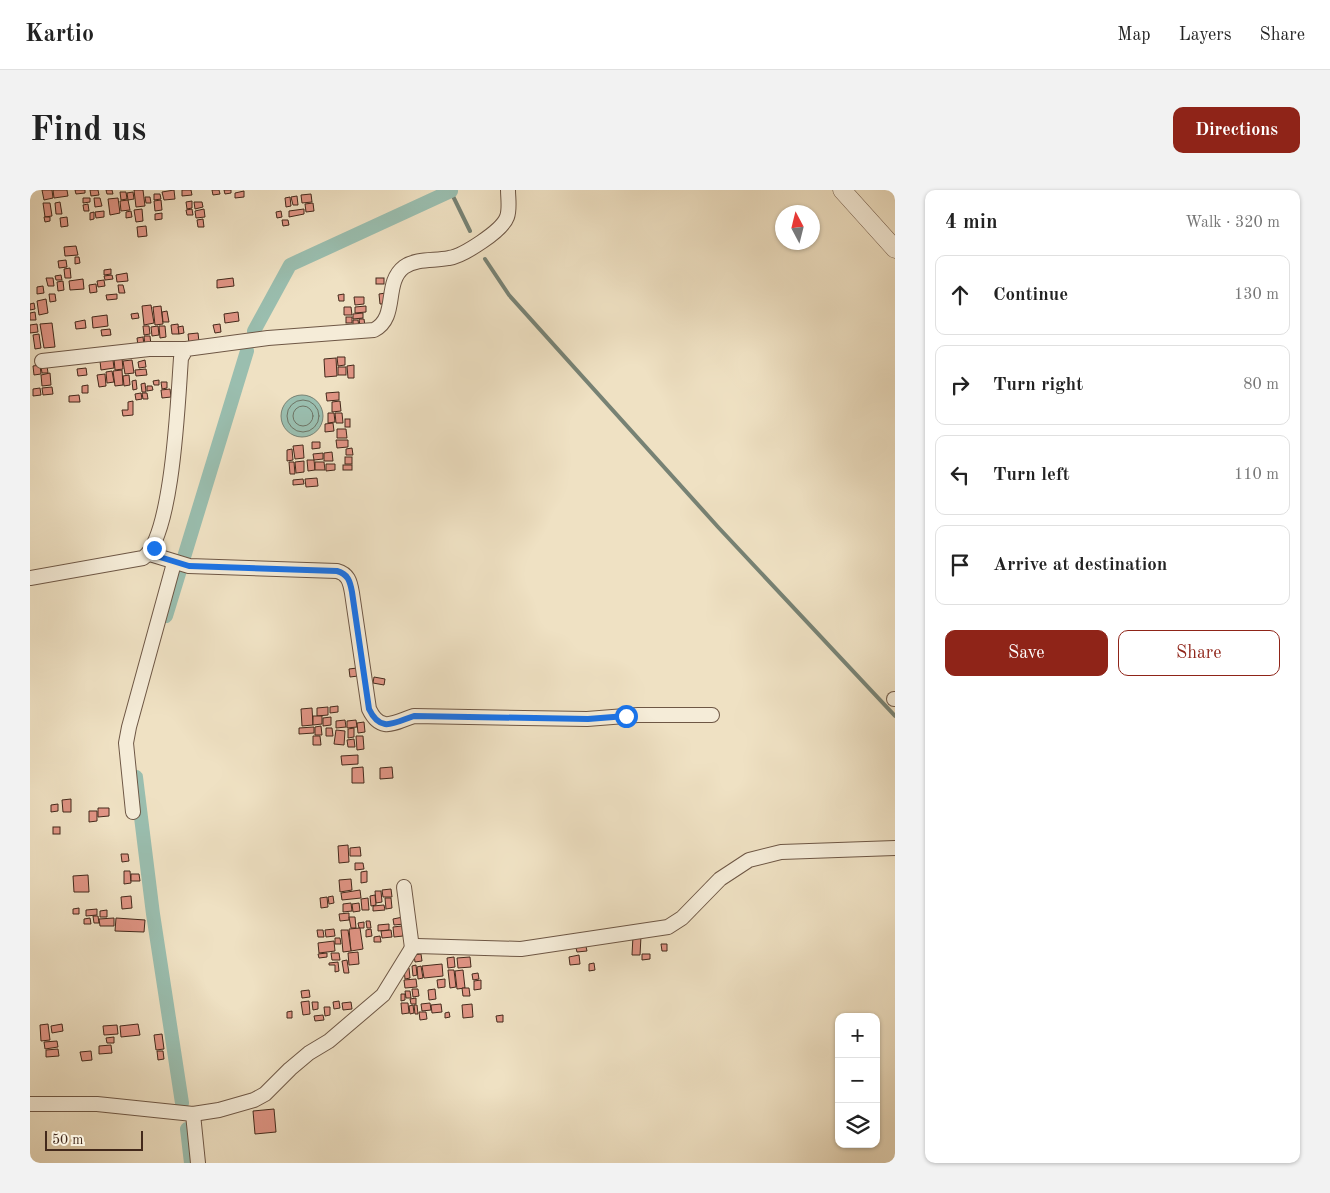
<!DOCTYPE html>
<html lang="en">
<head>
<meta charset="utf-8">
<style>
  body { margin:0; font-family:"Old Standard TT",serif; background:#f2f2f2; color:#222 }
  .controls { position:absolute; right:15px; bottom:15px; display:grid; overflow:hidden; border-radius:10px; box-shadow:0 1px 4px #0004 }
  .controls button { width:45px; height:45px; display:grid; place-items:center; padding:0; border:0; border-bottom:1px solid #e0e0e0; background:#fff; color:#222; font:25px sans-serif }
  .compass { position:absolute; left:745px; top:15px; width:45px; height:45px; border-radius:50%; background:#fff; box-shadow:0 1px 4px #0004; rotate:353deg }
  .scale { position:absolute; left:15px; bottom:12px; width:98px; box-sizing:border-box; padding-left:5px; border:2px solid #43291b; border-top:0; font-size:14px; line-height:18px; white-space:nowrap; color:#43291b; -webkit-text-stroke:4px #f5ecd8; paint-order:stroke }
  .stop { position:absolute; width:15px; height:15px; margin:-11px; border:4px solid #1a73e8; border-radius:50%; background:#fff }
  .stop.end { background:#1a73e8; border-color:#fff; box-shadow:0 1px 5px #0008 }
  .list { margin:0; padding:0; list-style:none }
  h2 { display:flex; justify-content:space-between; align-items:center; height:65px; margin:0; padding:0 20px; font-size:21px }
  h2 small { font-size:16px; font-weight:400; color:#767676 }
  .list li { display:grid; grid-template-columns:32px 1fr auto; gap:15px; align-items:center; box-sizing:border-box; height:80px; margin:0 10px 10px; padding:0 10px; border:1px solid #e0e0e0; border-radius:10px }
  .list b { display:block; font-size:19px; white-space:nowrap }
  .list em { font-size:16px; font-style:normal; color:#767676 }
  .actions { display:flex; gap:10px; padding:15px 20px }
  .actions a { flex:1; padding:11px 0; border:1px solid #8f2418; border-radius:10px; text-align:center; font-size:18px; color:#8f2418 }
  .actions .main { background:#8f2418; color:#fff }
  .icon { flex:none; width:28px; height:28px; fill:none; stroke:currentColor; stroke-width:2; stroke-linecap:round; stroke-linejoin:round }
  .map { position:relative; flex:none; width:865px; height:973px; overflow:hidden; border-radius:10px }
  header { display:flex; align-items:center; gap:30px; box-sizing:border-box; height:70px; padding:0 25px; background:#fff; border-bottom:1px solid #e0e0e0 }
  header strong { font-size:24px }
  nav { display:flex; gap:28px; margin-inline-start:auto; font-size:18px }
  .intro { display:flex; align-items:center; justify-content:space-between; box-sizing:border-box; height:120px; padding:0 30px }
  h1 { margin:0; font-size:35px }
  .button { padding:12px 22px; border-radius:10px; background:#8f2418; color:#fff; font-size:18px; font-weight:700 }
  main { display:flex; gap:30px; padding:0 30px }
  aside { flex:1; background:#fff; border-radius:10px; box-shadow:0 1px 4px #0004 }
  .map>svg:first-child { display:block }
  .water { fill:#9abeaf; stroke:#778274 }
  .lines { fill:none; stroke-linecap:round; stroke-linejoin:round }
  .shore { stroke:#6e7465; stroke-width:1 }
  .stream { stroke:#778274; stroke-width:4 }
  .canal { stroke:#9abeaf; stroke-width:14 }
  .building { fill:#e09484; stroke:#43291b }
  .minor-casing { stroke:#6e5745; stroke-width:16 }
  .tertiary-casing { stroke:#6e5745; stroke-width:19 }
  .minor { stroke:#f5ecd8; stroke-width:14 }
  .tertiary { stroke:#f5ecd8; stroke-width:18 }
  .route { stroke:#1a73e8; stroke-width:6 }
</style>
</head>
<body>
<header>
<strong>Kartio</strong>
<nav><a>Map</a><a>Layers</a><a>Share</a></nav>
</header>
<div class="intro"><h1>Find us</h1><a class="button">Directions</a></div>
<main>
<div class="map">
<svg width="865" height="973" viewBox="0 0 865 973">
  <rect width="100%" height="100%" fill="#efe1c3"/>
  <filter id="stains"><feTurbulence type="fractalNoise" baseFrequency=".004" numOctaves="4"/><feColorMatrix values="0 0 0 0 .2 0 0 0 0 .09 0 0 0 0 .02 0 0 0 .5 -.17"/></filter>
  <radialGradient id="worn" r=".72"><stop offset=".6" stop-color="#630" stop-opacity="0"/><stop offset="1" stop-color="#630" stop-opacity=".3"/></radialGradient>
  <circle class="water" cx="272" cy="226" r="21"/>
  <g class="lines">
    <g class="shore">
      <circle cx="273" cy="226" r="16"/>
      <circle cx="273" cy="226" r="10"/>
    </g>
    <g class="stream">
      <polyline points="420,0 440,41"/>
      <polyline points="455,69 479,105 688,337 865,526"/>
    </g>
    <g class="canal">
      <polyline points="224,141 260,75 421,1"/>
      <polyline points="136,426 217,161"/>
      <polyline points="106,587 123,724 152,913"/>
      <polyline points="157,939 161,973"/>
    </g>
  </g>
  <g class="building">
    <polygon points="12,0 22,0 23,8 14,10"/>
    <polygon points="23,0 37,0 38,6 24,8"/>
    <polygon points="45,0 55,0 55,3 46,4"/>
    <polygon points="60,0 68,0 69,5 61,6"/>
    <polygon points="76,0 82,0 83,4 77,4"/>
    <polygon points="104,0 113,0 115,16 106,17"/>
    <polygon points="144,0 145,9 134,10 132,2"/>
    <polygon points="152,0 161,0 162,5 152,6"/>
    <polygon points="182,0 189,0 190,4 183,5"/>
    <polygon points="194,0 201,0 201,3 195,4"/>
    <polygon points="214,1 214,7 205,8 205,3"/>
    <polygon points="90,2 96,2 97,9 91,10"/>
    <polygon points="103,2 104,9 98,10 97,3"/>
    <polygon points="124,4 130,4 131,9 124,10"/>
    <polygon points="281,4 282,12 272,13 271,5"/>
    <polygon points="267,6 268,15 263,15 261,7"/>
    <polygon points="115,7 120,7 121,13 116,13"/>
    <polygon points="260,7 261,16 256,17 255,8"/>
    <polygon points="53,8 60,8 60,12 53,13"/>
    <polygon points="64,8 70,8 72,16 65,17"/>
    <polygon points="88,8 90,23 80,25 78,9"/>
    <polygon points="98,10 100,20 91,21 90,11"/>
    <polygon points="131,10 132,20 125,21 124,11"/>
    <polygon points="162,11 162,18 157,19 156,12"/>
    <polygon points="30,12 32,24 26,24 25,13"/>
    <polygon points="164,12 172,12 173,17 165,19"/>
    <polygon points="13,13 20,13 22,26 15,27"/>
    <polygon points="283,13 284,21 276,22 275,14"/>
    <polygon points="58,14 59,21 54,21 53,15"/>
    <polygon points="112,19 113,31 106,32 104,20"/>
    <polygon points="162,19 163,25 157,25 156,20"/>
    <polygon points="174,19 175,27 166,28 165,21"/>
    <polygon points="274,19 274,24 259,27 259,21"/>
    <polygon points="74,21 74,27 66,28 65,22"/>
    <polygon points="101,21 102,27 96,28 96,22"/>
    <polygon points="251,21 252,27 247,28 246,22"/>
    <polygon points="64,22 64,29 60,30 60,23"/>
    <polygon points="132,23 132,29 125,30 125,24"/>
    <polygon points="14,27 20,27 20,31 15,32"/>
    <polygon points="37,27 38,36 31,37 30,28"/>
    <polygon points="173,29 174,37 168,37 167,30"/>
    <polygon points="252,30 258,30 259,35 253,36"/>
    <polygon points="116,36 117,46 108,47 107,37"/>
    <polygon points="46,56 48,65 35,66 34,57"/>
    <polygon points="45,67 49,67 50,73 45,74"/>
    <polygon points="36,70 37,77 29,78 28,71"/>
    <polygon points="40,78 41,88 35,88 34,79"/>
    <polygon points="81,79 81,84 74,85 74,80"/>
    <polygon points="97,83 98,91 87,92 86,85"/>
    <polygon points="31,85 32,90 26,90 25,86"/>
    <polygon points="82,85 83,89 75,90 74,86"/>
    <polygon points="16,88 23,88 24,96 18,96"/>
    <polygon points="203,88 204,96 187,98 187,90"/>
    <rect x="346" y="88" width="8" height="6"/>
    <polygon points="53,89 54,99 40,100 39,91"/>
    <polygon points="74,90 75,96 68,97 67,91"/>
    <polygon points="33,91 34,100 28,101 27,92"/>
    <polygon points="66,94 67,102 60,103 59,95"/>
    <polygon points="88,95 93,95 95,103 89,103"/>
    <polygon points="13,96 14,103 7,104 7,97"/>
    <polygon points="356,103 356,114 350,114 349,104"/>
    <polygon points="19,104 25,104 26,111 20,112"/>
    <polygon points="87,104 87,109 77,110 76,105"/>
    <polygon points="314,104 314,111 309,111 308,105"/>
    <polygon points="324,107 334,107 334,114 325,115"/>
    <polygon points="16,109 18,123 9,125 7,111"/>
    <polygon points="4,113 5,119 0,120 0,114"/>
    <polygon points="121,115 124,133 114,135 112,116"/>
    <polygon points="131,116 133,134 125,135 123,117"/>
    <polygon points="336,116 336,122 325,123 325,117"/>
    <polygon points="314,117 321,117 322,125 314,125"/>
    <polygon points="137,121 139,132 133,132 132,122"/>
    <polygon points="5,122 6,130 0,130 0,123"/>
    <polygon points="208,122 209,131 195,133 194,124"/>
    <polygon points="108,123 109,128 102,129 101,124"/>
    <polygon points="333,123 333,128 323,129 323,124"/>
    <polygon points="77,125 78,136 63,138 62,127"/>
    <rect x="316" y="127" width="6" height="6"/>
    <polygon points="329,129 334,129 335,136 330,136"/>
    <polygon points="55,130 56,138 46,139 45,132"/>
    <polygon points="323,130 328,130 329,137 323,137"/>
    <polygon points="22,133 25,157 14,158 10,134"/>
    <polygon points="7,134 8,142 0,143 0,135"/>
    <polygon points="148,134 149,144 142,144 141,135"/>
    <polygon points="190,134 191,142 185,143 183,135"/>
    <polygon points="113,136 119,136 120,144 114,145"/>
    <polygon points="128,136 129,145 122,146 121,137"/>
    <polygon points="129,136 135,136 136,147 130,148"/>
    <polygon points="153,136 154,143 149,144 148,137"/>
    <polygon points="80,139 81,145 72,146 71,140"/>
    <polygon points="168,143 169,152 159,154 158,144"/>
    <polygon points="9,144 11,158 5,159 3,145"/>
    <polygon points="114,146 120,146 121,155 115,156"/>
    <polygon points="113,147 114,155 108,156 107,148"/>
    <polygon points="307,167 315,167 315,175 308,176"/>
    <polygon points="92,168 93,179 85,180 84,169"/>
    <polygon points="306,168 307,186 295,187 294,169"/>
    <polygon points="83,170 84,178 71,180 70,171"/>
    <polygon points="102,170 104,183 95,184 93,171"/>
    <polygon points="115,170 116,177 109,178 108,172"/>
    <polygon points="10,175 11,184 4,185 3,176"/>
    <polygon points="324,175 324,188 318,188 317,176"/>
    <polygon points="17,176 18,183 12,183 11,177"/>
    <rect x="308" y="177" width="8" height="8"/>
    <polygon points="56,178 57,185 48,186 47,179"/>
    <polygon points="116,179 117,185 106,186 105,180"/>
    <polygon points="92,180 93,195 85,196 83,181"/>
    <polygon points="82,181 84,192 77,193 76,182"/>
    <polygon points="20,183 21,195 12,196 11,185"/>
    <polygon points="75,184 76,196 69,197 67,185"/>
    <polygon points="99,185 100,195 94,196 93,186"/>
    <polygon points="106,190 107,199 103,200 102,191"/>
    <polygon points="129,190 129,195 124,195 123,191"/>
    <polygon points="131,192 137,192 137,198 132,199"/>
    <polygon points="115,193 116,202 112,202 111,194"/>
    <polygon points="58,195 58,203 52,203 52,196"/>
    <polygon points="117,196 122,196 123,200 117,201"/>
    <polygon points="22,197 23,204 13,205 12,198"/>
    <polygon points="10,198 11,205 3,206 3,199"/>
    <polygon points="140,199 141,207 132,208 131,200"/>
    <polygon points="309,202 309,210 297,211 296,203"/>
    <polygon points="111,203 112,209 106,210 105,204"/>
    <polygon points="112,203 117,203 118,209 113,209"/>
    <polygon points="49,205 50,212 39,212 39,206"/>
    <polygon points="103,211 103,225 93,226 92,220 98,220 98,212"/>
    <polygon points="310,211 311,221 302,222 302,212"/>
    <polygon points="298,223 304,223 305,232 298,233"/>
    <polygon points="305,223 312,223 313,233 306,233"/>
    <rect x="315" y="229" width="5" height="8"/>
    <polygon points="303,233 304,241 295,242 295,234"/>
    <polygon points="307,239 316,239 317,248 307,248"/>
    <polygon points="306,250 318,250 318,257 307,258"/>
    <polygon points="282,252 290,252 290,258 282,259"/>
    <polygon points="273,255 274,268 265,269 263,256"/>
    <polygon points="322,258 323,265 316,265 316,259"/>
    <polygon points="262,259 263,270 257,271 257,260"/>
    <polygon points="302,262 303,271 294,271 294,263"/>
    <polygon points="293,263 293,269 284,270 283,264"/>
    <rect x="315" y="267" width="7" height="7"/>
    <polygon points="277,270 284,270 285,280 278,281"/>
    <polygon points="274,271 274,282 266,283 265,272"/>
    <polygon points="259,272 264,272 265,284 260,284"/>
    <polygon points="285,272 294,272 295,280 285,280"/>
    <polygon points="296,274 305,274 305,280 296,281"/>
    <rect x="313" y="275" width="9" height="5"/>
    <polygon points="287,288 288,296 276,297 275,289"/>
    <polygon points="273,289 274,294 263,295 263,290"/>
    <polygon points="327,478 328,486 320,487 319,479"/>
    <polygon points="344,487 355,489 354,495 343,493"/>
    <polygon points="308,516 308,522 300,523 300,517"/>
    <polygon points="298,517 298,525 287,526 287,518"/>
    <polygon points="282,518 283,535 272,536 271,519"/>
    <polygon points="283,526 292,526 292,534 283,535"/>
    <polygon points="301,527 301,535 293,536 293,528"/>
    <polygon points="315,530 316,537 306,538 306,531"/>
    <polygon points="326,530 327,537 317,538 317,531"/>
    <polygon points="334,532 335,542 328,543 327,533"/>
    <polygon points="291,536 292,545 285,545 285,537"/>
    <polygon points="284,537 284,543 269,544 269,538"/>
    <polygon points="296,538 302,538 303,546 296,546"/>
    <polygon points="324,538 324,547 318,548 318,539"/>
    <polygon points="306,540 315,541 314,555 304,554"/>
    <polygon points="283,546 290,546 291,555 283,555"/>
    <polygon points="326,546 333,546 334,559 327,560"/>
    <polygon points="324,549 325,557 318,557 317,550"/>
    <polygon points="328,565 328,574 312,575 311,566"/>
    <polygon points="333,577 334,593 322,593 322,578"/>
    <polygon points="362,577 363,588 350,589 350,578"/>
    <polygon points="41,609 41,622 33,622 32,610"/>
    <polygon points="28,614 28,621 21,622 21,615"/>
    <polygon points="68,618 79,618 79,626 68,627"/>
    <polygon points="59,621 67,621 67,631 59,632"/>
    <rect x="23" y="637" width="7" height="7"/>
    <polygon points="318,655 319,672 309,673 308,656"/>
    <polygon points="330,657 331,666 320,666 320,658"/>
    <polygon points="91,664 98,664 99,671 92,672"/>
    <polygon points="325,673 333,673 334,679 325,680"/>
    <polygon points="94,681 100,681 101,693 94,694"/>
    <polygon points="337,681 337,692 331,693 331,682"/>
    <polygon points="101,684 109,684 110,691 101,691"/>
    <polygon points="58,685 59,702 44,702 43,686"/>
    <polygon points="321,689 322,700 310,702 309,690"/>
    <polygon points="361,699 362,707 353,707 352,700"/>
    <polygon points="330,700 331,708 312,710 311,703"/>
    <polygon points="345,701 351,701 352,712 346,713"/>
    <polygon points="345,705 346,715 341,716 340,706"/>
    <polygon points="101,706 102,718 92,719 91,707"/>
    <polygon points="303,706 304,713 299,714 298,707"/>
    <polygon points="297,707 298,717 291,718 290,708"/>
    <polygon points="338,708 339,720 332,720 331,709"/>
    <polygon points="355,708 361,708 362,718 356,719"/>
    <polygon points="321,713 322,721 313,722 313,714"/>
    <polygon points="329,713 330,721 323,722 322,714"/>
    <polygon points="354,715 355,720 343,721 343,716"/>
    <polygon points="49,718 49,724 43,724 43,719"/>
    <polygon points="67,719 67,725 56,726 56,720"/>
    <polygon points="77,720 77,727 70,727 70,721"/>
    <polygon points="319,723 319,730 310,731 309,724"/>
    <polygon points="63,726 68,726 69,733 64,733"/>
    <polygon points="319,727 325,727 326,738 321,738"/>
    <polygon points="373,727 374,734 364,735 363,729"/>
    <polygon points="60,728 61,734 54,734 54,729"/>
    <polygon points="84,728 84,736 70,736 69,729"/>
    <polygon points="86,728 115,730 114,742 85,741"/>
    <polygon points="336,731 340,731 341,738 337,738"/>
    <polygon points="334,732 334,738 329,738 328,733"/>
    <polygon points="359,734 359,740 348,741 348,735"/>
    <polygon points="372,736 373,746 364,747 363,737"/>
    <polygon points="330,738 333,759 321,761 319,739"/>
    <polygon points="304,739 305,746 296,747 295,740"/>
    <polygon points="341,739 342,746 336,747 336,740"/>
    <polygon points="287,740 293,740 294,747 288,747"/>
    <polygon points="311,740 318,740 321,761 313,762"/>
    <polygon points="361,740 362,747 352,748 351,741"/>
    <polygon points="350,746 351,752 344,752 344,747"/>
    <polygon points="603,746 611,746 610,765 602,765"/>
    <polygon points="305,748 310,748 311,754 305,754"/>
    <polygon points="304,751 305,761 289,763 288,753"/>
    <polygon points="555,752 557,761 547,762 545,754"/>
    <polygon points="631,754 637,754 637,761 632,761"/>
    <polygon points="328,762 329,774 319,775 318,763"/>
    <polygon points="297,763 297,767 289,768 288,764"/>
    <polygon points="301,763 309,763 310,770 302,770"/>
    <polygon points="391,764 392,771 385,772 384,765"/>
    <polygon points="612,764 620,764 620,769 612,770"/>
    <polygon points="549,765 550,774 540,775 539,767"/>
    <polygon points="424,767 425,777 418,778 417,768"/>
    <polygon points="440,767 441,777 428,778 427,768"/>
    <polygon points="317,770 319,783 314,783 312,771"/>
    <polygon points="308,772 309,781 305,782 305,775 299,775 299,773"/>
    <polygon points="564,773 565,780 559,781 559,774"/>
    <polygon points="412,774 413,786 394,788 392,776"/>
    <polygon points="386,775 387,785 383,786 382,776"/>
    <polygon points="391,776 393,788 388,789 387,777"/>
    <polygon points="379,778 380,788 375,789 374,779"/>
    <polygon points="418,780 424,780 426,797 420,798"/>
    <polygon points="433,780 435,798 427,799 425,781"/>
    <polygon points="448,783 449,789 443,790 442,784"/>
    <polygon points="386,789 387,797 375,798 374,790"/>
    <polygon points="415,789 415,797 408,798 407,790"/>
    <polygon points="451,790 451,799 444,800 444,791"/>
    <polygon points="432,798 439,798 440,806 433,806"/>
    <polygon points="382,799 388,799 389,806 383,807"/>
    <polygon points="405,799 406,809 399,810 398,800"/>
    <polygon points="279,800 280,807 272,808 271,801"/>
    <polygon points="375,801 380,801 381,808 376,808"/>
    <polygon points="371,804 375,804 375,810 371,811"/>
    <polygon points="386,808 386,814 381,814 380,809"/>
    <polygon points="279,811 280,824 273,825 271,812"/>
    <polygon points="309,811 310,818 304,819 303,812"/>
    <polygon points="282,812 288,812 288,819 283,820"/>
    <polygon points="321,812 322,819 313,820 312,813"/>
    <polygon points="371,813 378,813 379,823 372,824"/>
    <polygon points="400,813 401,820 392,821 391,814"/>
    <polygon points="411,814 412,822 402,823 401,815"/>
    <polygon points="442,814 443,827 433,828 432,815"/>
    <polygon points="383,815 384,823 380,824 379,816"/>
    <polygon points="384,815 387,815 388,824 385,824"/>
    <polygon points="294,817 300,817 300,825 295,826"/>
    <polygon points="262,821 262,828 257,828 257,822"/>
    <polygon points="389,822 396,822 397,829 390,830"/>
    <polygon points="419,822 420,827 415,828 415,823"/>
    <polygon points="293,825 294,830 285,831 284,826"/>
    <polygon points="473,825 473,832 467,832 466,826"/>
    <polygon points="18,834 20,850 11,851 10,835"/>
    <polygon points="32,834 33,841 22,843 21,836"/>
    <polygon points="108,834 110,845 91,847 90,836"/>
    <polygon points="87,835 88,844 74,845 73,836"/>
    <polygon points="132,844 134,859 126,860 124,845"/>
    <polygon points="84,847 84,853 77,853 76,848"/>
    <polygon points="27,851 28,857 15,859 14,852"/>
    <polygon points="81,855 82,863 69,864 69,856"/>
    <polygon points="28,859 29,866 16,867 16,860"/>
    <polygon points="61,861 62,870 52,871 50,862"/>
    <polygon points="127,861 133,861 134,869 128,870"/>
    <polygon points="244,919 246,942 225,944 223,921"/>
  </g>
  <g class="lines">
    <g class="minor-casing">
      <g id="minor">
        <polyline points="12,171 119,159 156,159"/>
        <path d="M120,364L159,376L307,381C318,384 320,391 322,403L339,519C351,544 365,532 384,526L557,529L608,525H682"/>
        <path d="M0,388L113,368C143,347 148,207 151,168L156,159L238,148L344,140C369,127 353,93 374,77C387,68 404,71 419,68C433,66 472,41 477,27C480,19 478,8 478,0"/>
        <polyline points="864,509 865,509"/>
        <polyline points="103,622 96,553 99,537 144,373"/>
        <polyline points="374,697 382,758"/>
        <polyline points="0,914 67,914 163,924 189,920 224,910 235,904 260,879 279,863 299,851 353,805 382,758 387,756 491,759 638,737 652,728 690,689 719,670 751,662 865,658"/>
        <polyline points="163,924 168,973"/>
      </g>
    </g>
    <g class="tertiary-casing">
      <polyline id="tertiary" points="812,0 865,59"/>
    </g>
    <use href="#minor" class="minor"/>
    <use href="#tertiary" class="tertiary"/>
  </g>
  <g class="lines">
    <path class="route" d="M124,358L120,364L159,376L307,381C318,384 320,391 322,402L339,519C351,544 365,532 384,526L558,529L596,526"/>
  </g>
  <rect width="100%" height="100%" filter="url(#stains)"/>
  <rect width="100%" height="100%" fill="url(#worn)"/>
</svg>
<div class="controls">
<button>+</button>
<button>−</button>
<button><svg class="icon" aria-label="layers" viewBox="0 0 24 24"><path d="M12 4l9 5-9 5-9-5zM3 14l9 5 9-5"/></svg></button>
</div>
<svg class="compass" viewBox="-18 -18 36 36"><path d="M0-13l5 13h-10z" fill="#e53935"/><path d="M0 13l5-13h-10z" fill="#767676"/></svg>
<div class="scale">50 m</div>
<div class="stop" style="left:596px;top:526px"></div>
<div class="stop end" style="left:124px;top:358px"></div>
</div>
<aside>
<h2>4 min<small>Walk · 320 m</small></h2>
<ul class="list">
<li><svg class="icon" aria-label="ahead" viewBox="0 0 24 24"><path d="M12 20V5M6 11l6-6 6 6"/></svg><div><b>Continue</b></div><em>130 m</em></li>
<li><svg class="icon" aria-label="right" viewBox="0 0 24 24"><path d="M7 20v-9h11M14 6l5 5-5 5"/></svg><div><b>Turn right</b></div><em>80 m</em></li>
<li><svg class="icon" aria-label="left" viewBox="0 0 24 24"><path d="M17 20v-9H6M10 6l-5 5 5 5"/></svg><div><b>Turn left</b></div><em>110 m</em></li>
<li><svg class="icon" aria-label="arrive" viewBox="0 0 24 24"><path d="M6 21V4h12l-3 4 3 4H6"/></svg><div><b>Arrive at destination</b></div></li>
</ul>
<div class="actions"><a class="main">Save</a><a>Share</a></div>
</aside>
</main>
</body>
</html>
